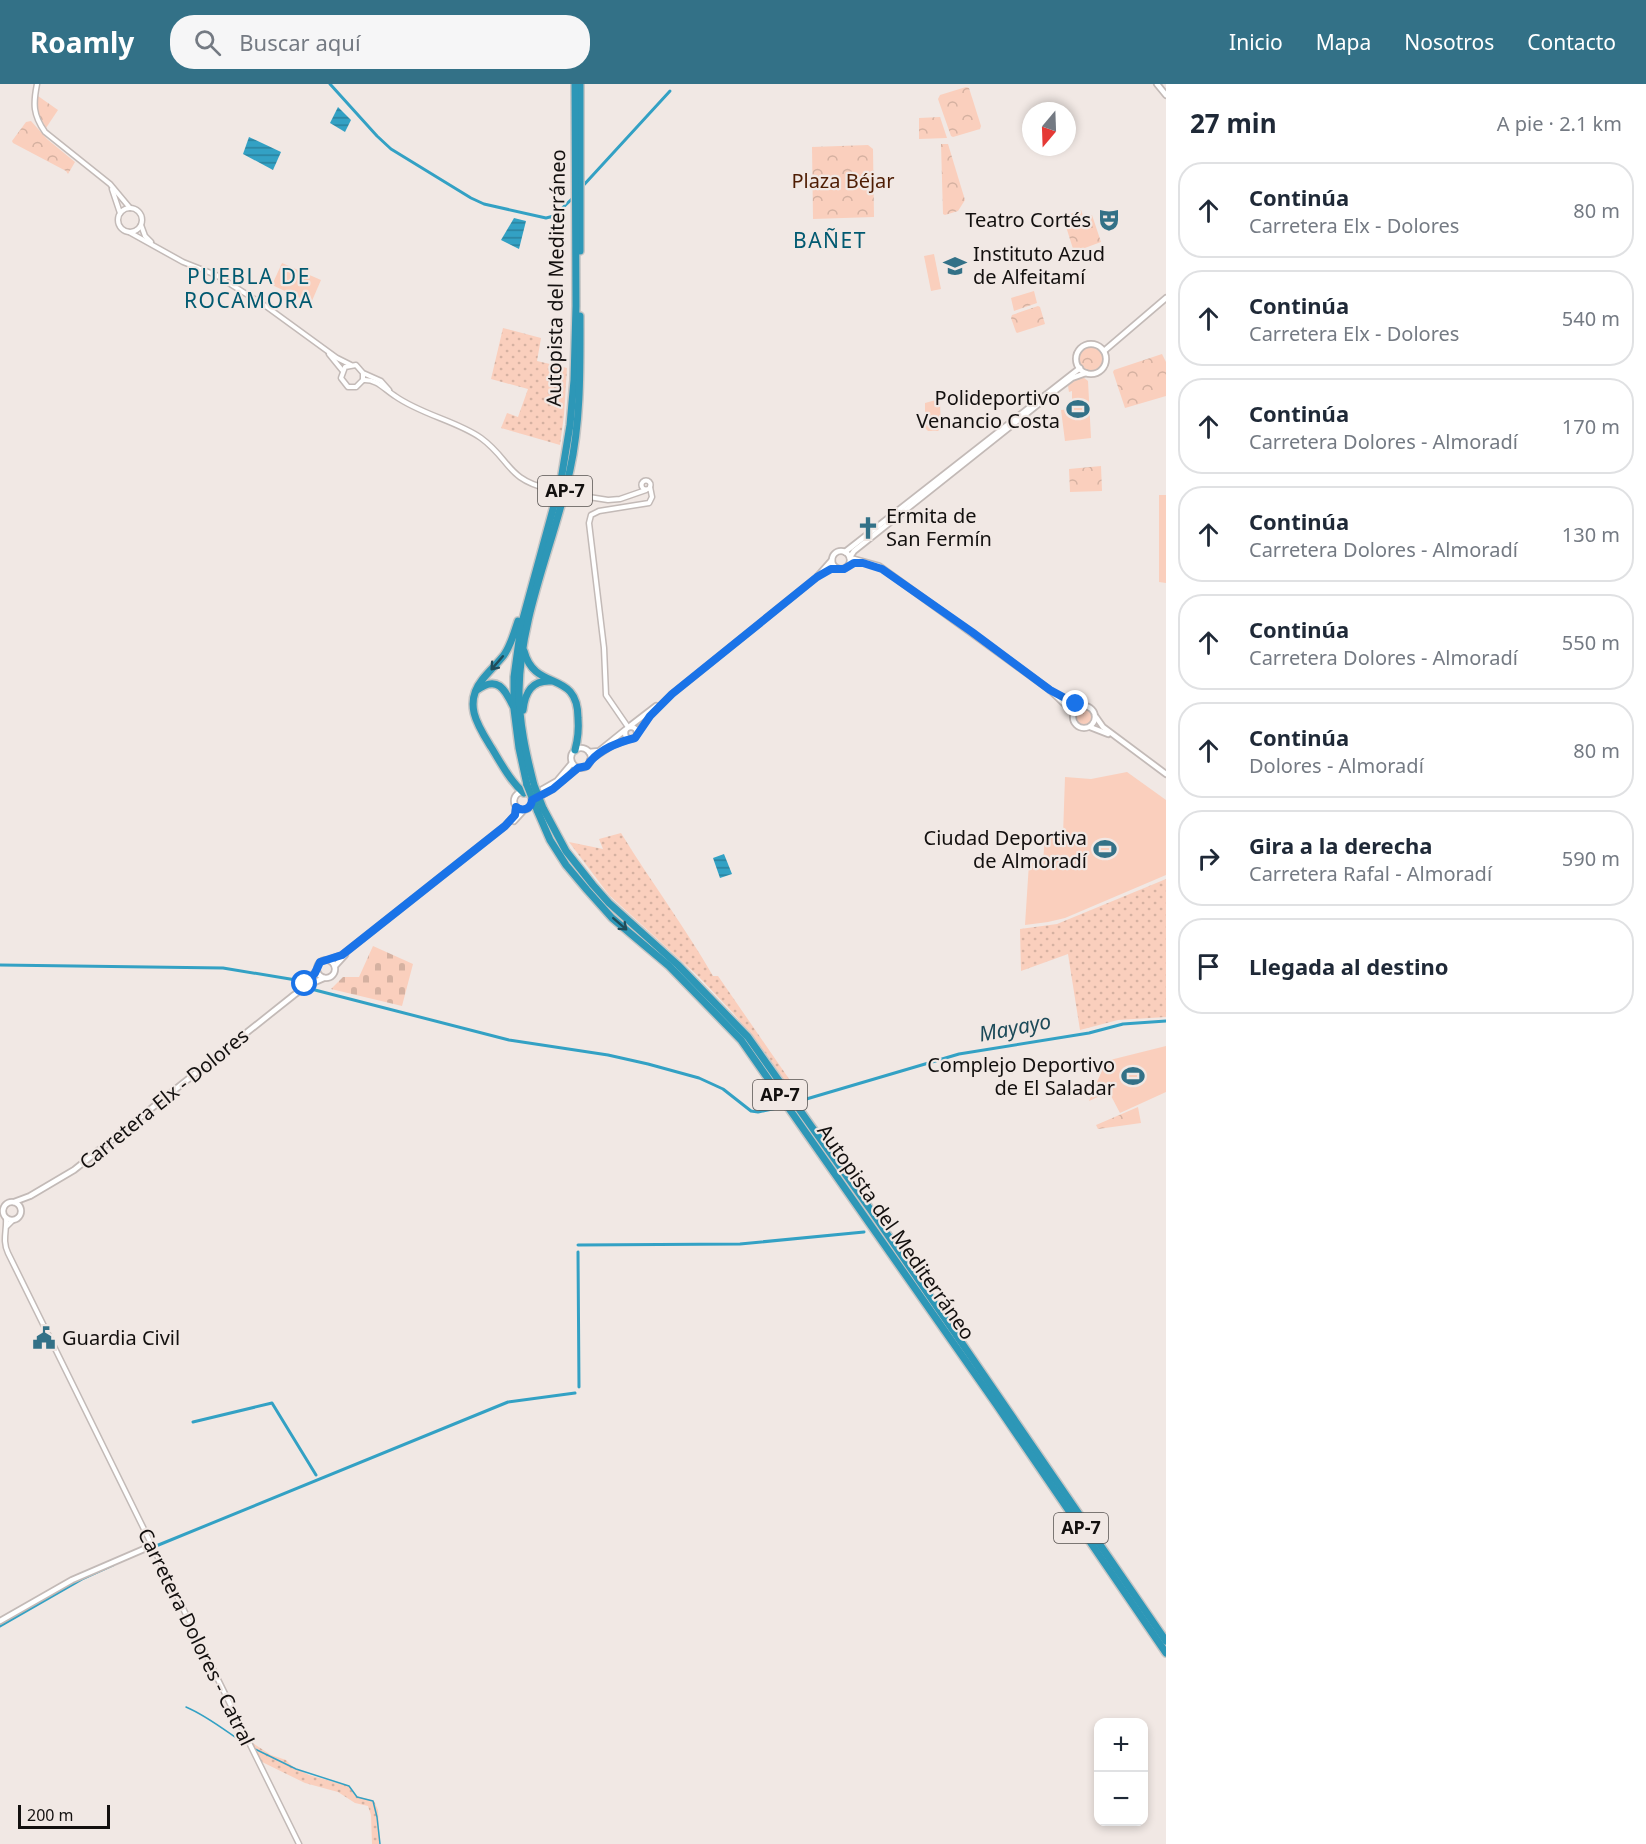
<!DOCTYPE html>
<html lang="es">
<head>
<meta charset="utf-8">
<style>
  body { margin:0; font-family:"Noto Sans",sans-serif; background:#f6f6f7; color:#1f2937 }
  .controls { position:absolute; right:18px; bottom:18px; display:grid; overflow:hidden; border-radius:12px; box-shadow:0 3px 9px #0003 }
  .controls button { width:54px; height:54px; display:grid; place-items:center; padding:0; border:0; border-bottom:2px solid #e0e1e3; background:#fff; color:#1f2937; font:30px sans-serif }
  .compass { position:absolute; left:1022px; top:18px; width:54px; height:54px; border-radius:50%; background:#fff; box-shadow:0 3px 9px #0003; rotate:199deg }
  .scale { position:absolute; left:18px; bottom:15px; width:92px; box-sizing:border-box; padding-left:6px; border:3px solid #13100f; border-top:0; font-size:16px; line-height:21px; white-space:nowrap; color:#13100f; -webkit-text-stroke:4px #f1e8e4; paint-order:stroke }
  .stop { position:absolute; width:18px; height:18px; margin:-14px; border:4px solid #1a73e8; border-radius:50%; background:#fff }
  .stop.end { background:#1a73e8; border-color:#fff; box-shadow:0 2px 6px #0008 }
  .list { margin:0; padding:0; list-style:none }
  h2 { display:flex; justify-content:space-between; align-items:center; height:78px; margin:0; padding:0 24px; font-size:26px }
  h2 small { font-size:20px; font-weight:400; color:#747a83 }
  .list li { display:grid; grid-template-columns:39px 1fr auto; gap:18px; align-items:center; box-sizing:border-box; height:96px; margin:0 12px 12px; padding:0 12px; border:2px solid #e0e1e3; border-radius:24px }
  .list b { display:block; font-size:22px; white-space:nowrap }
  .list p { margin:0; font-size:20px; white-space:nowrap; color:#747a83 }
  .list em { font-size:20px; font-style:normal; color:#747a83 }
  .icon { flex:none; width:33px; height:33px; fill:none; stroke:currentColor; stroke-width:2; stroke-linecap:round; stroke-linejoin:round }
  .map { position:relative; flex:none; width:1166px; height:1760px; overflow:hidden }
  header { display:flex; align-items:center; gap:36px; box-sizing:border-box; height:84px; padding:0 30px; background:#337187; color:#fff }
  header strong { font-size:28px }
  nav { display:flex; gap:33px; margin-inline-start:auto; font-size:21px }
  .search { width:420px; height:54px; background:#f6f6f7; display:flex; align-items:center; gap:15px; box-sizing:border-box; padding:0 21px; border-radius:24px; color:#747a83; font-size:22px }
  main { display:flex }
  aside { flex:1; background:#fff }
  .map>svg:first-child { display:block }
  .grass { fill:url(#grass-dots) }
  .cemetery { fill:url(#cemetery-stones) }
  .park { fill:url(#park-crowns) }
  .pitch { fill:#facfbd }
  .water { fill:url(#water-rules) }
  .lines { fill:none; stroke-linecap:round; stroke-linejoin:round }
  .stream { stroke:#33a1c4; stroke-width:1.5 }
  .canal { stroke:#33a1c4; stroke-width:3 }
  .tertiary-casing { stroke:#c3bab7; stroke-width:7 }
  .secondary-casing { stroke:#c3bab7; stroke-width:8 }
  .motorway-casing { stroke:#c6c6c5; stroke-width:10 }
  .tertiary { stroke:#fff; stroke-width:4 }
  .secondary { stroke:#fff; stroke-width:4.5 }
  .motorway { stroke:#2d97b7; stroke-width:7 }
  .tertiary-bridge-casing { stroke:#c3bab7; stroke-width:7; stroke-linecap:butt }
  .motorway-bridge-casing { stroke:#c6c6c5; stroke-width:10; stroke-linecap:butt }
  .tertiary-bridge { stroke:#fff; stroke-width:4 }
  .motorway-bridge { stroke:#2d97b7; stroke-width:7 }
  .oneway { stroke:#1f4d5b }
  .route { stroke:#1a73e8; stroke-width:8 }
  .labels { text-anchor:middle; stroke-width:4.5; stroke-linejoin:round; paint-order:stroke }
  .shield { fill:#f1e8e4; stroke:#56514f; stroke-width:1.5 }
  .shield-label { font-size:18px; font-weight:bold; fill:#13100f }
  .park-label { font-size:20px; fill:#4f1d03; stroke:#f1e8e4 }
  .poi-label { font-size:20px; fill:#13100f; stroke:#f1e8e4; text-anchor:end }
  .street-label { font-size:20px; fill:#13100f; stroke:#f1e8e4 }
  .neighbourhood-label { font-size:21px; letter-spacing:1.5px; fill:#015970; stroke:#f1e8e4 }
  .water-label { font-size:21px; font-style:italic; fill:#1c4a59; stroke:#f1e8e4 }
</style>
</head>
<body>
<header>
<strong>Roamly</strong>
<div class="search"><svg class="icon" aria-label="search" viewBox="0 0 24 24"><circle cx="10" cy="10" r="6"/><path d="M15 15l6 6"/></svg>Buscar aquí</div>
<nav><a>Inicio</a><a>Mapa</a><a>Nosotros</a><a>Contacto</a></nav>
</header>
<main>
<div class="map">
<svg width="1166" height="1760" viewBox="0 0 1166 1760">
  <defs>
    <pattern id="grass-dots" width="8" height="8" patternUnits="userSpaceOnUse" patternTransform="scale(1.5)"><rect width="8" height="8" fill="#facfbd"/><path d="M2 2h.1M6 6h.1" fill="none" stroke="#d5b1a1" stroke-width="1.8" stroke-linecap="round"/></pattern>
    <pattern id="cemetery-stones" width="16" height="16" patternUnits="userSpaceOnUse" patternTransform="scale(1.5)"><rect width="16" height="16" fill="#facfbd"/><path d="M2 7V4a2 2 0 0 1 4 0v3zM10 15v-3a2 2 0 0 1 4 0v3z" fill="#d5b1a1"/></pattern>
    <pattern id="park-crowns" width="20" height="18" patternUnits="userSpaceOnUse" patternTransform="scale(1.5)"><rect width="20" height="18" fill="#facfbd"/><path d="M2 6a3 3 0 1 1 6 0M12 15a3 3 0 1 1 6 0" fill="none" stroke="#d5b1a1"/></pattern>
    <pattern id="water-rules" width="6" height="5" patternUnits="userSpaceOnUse" patternTransform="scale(1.5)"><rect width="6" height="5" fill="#33a1c4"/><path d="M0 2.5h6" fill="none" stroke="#2a829e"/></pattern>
  </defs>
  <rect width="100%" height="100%" fill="#f1e8e4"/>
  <g class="grass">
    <polygon points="503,244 541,254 537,277 567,284 564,331 560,361 501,344 507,329 518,333 528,305 491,295"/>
    <path d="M621,749C651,798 685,843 713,892H718L796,1005L792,1007L767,971L734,930L699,893L609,811L569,758L603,765L599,755Z"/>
    <polygon points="1166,795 1166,933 1118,936 1080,946 1068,870 1021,887 1020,845 1057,840"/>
    <polygon points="251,1658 271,1671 286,1676 292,1682 309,1691 349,1702 356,1712 374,1717 378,1726 380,1760 372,1760 371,1731 368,1722 355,1719 338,1708 305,1699 260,1677"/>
  </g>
  <polygon class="cemetery" points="373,862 413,880 402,922 331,905 343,893 359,893"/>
  <g class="park">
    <polygon points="966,3 969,4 981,42 980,45 953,53 951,52 938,15 940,11"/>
    <polygon points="38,12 58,26 46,44 37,28"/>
    <polygon points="940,33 947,54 919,55 919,34"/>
    <polygon points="31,37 47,55 75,78 68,90 66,87 13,59 12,57 26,38"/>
    <polygon points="941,60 948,60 965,116 958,127 945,131 943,130"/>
    <polygon points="868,61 873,65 874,133 813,135 812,63"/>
    <polygon points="1081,126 1084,134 1092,131 1101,158 1074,168 1063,133"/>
    <polygon points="1034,207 1037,219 1014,227 1011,214"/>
    <polygon points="1038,222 1040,223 1045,240 1017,249 1016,248 1011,234 1012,231"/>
    <circle cx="1091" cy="275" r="12"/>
    <polygon points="1162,270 1166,278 1166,312 1125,324 1113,288 1114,286"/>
    <polygon points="1101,382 1102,407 1070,408 1069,385"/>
    <circle cx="1084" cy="633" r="10"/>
    <polygon points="1138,1023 1141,1039 1098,1045 1096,1041"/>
  </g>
  <g class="pitch">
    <polygon points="934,170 941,205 931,207 924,172"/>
    <polygon points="282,179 321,196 311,219 272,201"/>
    <polygon points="1083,293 1088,297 1091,354 1065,357 1061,326 1072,325 1072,307 1069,308 1068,302 1075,296"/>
    <polygon points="936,316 940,319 941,344 938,347 928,347 925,344 925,319"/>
    <polygon points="1159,411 1166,411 1166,499 1159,498"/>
    <polygon points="1127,688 1166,716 1166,791 1065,834 1048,838 1025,841 1029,779 1043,779 1045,750 1063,751 1065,693 1091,695"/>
    <polygon points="1166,962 1166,1008 1120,1029 1109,1008 1089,1017 1106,977"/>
  </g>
  <g class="water">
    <polygon points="338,23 351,36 345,48 330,39"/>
    <polygon points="249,53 281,68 273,86 243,70"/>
    <polygon points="514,134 526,137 519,165 501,156"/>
    <polygon points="724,770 732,790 720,794 713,774"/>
  </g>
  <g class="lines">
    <g class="stream">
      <path d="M186,1623C207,1632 223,1645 242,1658"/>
      <polyline points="255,1665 296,1685 349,1702 357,1713 373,1717 377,1733 380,1760"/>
    </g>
    <g class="canal">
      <polyline points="330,0 377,52 391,65 471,114 484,120 546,134 554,132 575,112"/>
      <polyline points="581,104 670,7"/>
      <polyline points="0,881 223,884 296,896"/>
      <polyline points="311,905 509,956 608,971 648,980 699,994 723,1005 751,1027 758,1028 777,1024"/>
      <polyline points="803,1016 959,970 1089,949 1123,940 1166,937"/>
      <polyline points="578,1161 740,1160 864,1148"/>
      <polyline points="578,1168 579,1303"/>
      <polyline points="193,1338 272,1319 316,1391"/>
      <polyline points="156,1462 508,1318 575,1309"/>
      <polyline points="0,1542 82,1495 113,1481"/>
    </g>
    <g class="tertiary-casing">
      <g id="tertiary">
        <path d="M37,0C33,20 33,31 45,48L110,100L130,124"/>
        <polyline points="112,105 120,129"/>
        <circle cx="130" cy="136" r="12"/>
        <polyline points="141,141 145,152 151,158"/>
        <polyline points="129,148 183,178 216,191 267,223 337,274 351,281"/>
        <polyline points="329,270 342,286"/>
        <polyline points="363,289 363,296 356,303 348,303 341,294 345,283 356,281 363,289 381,297 389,306"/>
        <path d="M363,296C377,295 384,305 395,312C422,331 457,337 481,354C511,376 506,395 549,405"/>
        <circle cx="646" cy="401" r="4.5"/>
        <polyline points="576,411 608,416 620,415 646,406"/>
        <polyline points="628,643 606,611 604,564 589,439 591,431 599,427 649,419 652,413 650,403"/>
        <path d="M6,1134C7,1146 2,1157 8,1169L299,1760"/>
        <polyline points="7,1142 13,1136"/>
      </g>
    </g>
    <g class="secondary-casing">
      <g id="secondary">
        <polyline points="1157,0 1166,11"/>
        <circle cx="1091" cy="275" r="15"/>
        <polyline points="1104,267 1166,214"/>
        <circle cx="841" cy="476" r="9"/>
        <polyline points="845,468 1080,284"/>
        <polyline points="850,473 854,467 1056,306 1072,294 1086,289"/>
        <polyline points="850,474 879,482 1050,606 1073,628"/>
        <polyline points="1063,614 1080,622"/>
        <circle cx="1084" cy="633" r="11"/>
        <polyline points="1096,633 1103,643 1166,690"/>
        <polyline points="630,642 656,622"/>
        <circle cx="631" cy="649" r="6"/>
        <polyline points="1090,643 1108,650"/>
        <polyline points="637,648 650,632 672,610 817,493 832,476"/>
        <circle cx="581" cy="674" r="10"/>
        <polyline points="589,668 599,667 625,646"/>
        <polyline points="590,676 613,661 629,655"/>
        <circle cx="523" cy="717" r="9"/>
        <polyline points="536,709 557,697 572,679"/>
        <polyline points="537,714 553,705 578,684"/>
        <polyline points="514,737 524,726"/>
        <circle cx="326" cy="885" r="9"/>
        <polyline points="328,876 342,871 505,742 515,731 516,723"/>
        <polyline points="335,882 345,871"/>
        <polyline points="302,903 316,887"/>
        <polyline points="14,1118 30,1112 74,1086 294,911 308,901 324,894"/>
        <circle cx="12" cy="1127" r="9"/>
        <polyline points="0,1537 72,1496 151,1462"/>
      </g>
    </g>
    <g class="motorway-casing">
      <g id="motorway">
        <polyline points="580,0 580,167"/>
        <path d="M518,537C514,549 511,561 504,571C497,580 489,587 482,596C463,620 478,642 491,663C501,679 510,697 524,709"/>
        <path d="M524,567C535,609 578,585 578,634C579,646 578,655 575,666"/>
        <path d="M477,606C497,591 505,605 513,622"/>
        <path d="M523,626C525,608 532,596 551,597"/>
        <polyline points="527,701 519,664 514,625 514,593 521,542 561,396 570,341 574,296 576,222 575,0"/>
        <path d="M534,701C526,670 519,639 519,607C520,531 554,460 570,386C581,336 580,283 580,232"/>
        <polyline points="543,724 566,767 593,801 609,819 678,881 748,953 870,1125 1166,1557"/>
        <polyline points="537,726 550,756 566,781 587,806 612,834 669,882 741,956 996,1320 1166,1569"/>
      </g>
    </g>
    <use href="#tertiary" class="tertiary"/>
    <use href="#secondary" class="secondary"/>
    <use href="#motorway" class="motorway"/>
    <g class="tertiary-bridge-casing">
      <polyline id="tertiary-bridge" points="549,405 576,411"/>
    </g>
    <g class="motorway-bridge-casing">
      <g id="motorway-bridge">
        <polyline points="527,701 537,726"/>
        <polyline points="534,701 543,724"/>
      </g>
    </g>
    <use href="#tertiary-bridge" class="tertiary-bridge"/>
    <use href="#motorway-bridge" class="motorway-bridge"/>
  </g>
  <defs><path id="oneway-shaft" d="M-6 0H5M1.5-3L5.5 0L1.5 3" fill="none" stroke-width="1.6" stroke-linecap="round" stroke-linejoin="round" transform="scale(1.5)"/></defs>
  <g class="oneway">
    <use href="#oneway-shaft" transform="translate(497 579) rotate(131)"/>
    <use href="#oneway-shaft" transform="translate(620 840) rotate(41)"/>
  </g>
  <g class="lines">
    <path class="route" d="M305,900L315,889L320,878L342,871L505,742L515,731L516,723C523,728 531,725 532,716L553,705L578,684L587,682C597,666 619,658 635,654L650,632L672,610L817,493L831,485H844L854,479H863L882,485L972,548L1050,606L1076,620"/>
  </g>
  <defs>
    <g id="theatre-bare" transform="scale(1.8)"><path d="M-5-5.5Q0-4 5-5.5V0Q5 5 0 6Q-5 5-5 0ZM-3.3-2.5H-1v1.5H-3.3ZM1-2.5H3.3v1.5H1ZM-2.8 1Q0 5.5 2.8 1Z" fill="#337187" stroke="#f1e8e4" stroke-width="2.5" paint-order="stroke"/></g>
    <g id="school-bare" transform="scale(1.8)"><path d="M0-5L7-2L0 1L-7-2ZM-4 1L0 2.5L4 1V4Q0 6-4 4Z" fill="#337187" stroke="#f1e8e4" stroke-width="2.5" paint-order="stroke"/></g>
    <g id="stadium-bare" transform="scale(1.8)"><path d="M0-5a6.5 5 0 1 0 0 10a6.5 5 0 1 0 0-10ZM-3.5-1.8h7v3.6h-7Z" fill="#337187" stroke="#f1e8e4" stroke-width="2.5" paint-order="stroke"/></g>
    <g id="church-bare" transform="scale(1.8)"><path d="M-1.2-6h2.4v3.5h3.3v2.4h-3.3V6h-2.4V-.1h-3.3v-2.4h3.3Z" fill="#337187" stroke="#f1e8e4" stroke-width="2.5" paint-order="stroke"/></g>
    <g id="civic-bare" transform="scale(1.8)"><path d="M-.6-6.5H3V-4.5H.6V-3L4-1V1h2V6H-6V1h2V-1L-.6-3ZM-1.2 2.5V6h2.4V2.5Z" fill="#337187" stroke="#f1e8e4" stroke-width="2.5" paint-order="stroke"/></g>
  </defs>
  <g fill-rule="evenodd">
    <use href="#theatre-bare" x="1109" y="136"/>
    <use href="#school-bare" x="955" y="182"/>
    <use href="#stadium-bare" x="1078" y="325"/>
    <use href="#church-bare" x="868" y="444"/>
    <use href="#stadium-bare" x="1105" y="765"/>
    <use href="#stadium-bare" x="1133" y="992"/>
    <use href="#civic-bare" x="44" y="1254"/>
  </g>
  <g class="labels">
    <g class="shield">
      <rect x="538" y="392" width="54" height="30" rx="4.5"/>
      <rect x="753" y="996" width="54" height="30" rx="4.5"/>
      <rect x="1054" y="1429" width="54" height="30" rx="4.5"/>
    </g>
    <g class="shield-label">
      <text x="565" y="413">AP-7</text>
      <text x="780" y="1017">AP-7</text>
      <text x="1081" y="1450">AP-7</text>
    </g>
    <g class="park-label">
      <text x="843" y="104">Plaza Béjar</text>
    </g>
    <g class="poi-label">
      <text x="1091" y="143">Teatro Cortés</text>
      <text x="973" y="177" text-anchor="start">Instituto Azud<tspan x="973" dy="23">de Alfeitamí</tspan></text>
      <text x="1060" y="321">Polideportivo<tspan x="1060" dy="23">Venancio Costa</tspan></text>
      <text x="886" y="439" text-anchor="start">Ermita de<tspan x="886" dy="23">San Fermín</tspan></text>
      <text x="1087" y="761">Ciudad Deportiva<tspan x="1087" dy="23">de Almoradí</tspan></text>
      <text x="1115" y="988">Complejo Deportivo<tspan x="1115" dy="23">de El Saladar</tspan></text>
      <text x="62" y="1261" text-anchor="start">Guardia Civil</text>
    </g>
    <g class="street-label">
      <text transform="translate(556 194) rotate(-89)" y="7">Autopista del Mediterráneo</text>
      <text transform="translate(164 1015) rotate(-39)" y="7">Carretera Elx - Dolores</text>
      <text transform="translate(896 1148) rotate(55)" y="7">Autopista del Mediterráneo</text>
      <text transform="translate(196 1553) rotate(64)" y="7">Carretera Dolores - Catral</text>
    </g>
    <g class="neighbourhood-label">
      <text x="830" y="164">BAÑET</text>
      <text x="249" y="200">PUEBLA DE<tspan x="249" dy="24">ROCAMORA</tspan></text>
    </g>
    <g class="water-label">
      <text transform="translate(1015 944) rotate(-11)" y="7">Mayayo</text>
    </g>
  </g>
</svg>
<div class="controls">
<button>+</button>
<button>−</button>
</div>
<svg class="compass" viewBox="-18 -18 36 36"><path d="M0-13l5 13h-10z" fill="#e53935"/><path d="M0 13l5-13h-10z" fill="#747a83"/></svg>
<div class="scale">200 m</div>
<div class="stop" style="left:305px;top:900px"></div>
<div class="stop end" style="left:1076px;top:620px"></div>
</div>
<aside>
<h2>27 min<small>A pie · 2.1 km</small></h2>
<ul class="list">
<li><svg class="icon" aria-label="ahead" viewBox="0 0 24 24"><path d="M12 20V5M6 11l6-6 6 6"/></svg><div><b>Continúa</b><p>Carretera Elx - Dolores</p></div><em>80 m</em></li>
<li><svg class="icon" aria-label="ahead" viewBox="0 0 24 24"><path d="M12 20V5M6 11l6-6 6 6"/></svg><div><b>Continúa</b><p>Carretera Elx - Dolores</p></div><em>540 m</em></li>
<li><svg class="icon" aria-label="ahead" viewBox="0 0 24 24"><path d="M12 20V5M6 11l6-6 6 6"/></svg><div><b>Continúa</b><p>Carretera Dolores - Almoradí</p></div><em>170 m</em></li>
<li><svg class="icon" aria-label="ahead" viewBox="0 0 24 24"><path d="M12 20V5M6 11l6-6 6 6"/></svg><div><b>Continúa</b><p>Carretera Dolores - Almoradí</p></div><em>130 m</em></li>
<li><svg class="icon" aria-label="ahead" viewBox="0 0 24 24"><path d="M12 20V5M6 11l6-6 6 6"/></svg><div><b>Continúa</b><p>Carretera Dolores - Almoradí</p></div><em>550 m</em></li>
<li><svg class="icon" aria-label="ahead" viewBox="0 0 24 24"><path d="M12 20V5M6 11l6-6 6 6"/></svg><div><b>Continúa</b><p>Dolores - Almoradí</p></div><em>80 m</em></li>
<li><svg class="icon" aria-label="right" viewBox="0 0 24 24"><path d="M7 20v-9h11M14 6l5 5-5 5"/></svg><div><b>Gira a la derecha</b><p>Carretera Rafal - Almoradí</p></div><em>590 m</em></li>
<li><svg class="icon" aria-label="arrive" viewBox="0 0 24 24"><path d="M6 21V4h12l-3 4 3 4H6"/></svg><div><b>Llegada al destino</b></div></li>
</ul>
</aside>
</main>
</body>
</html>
